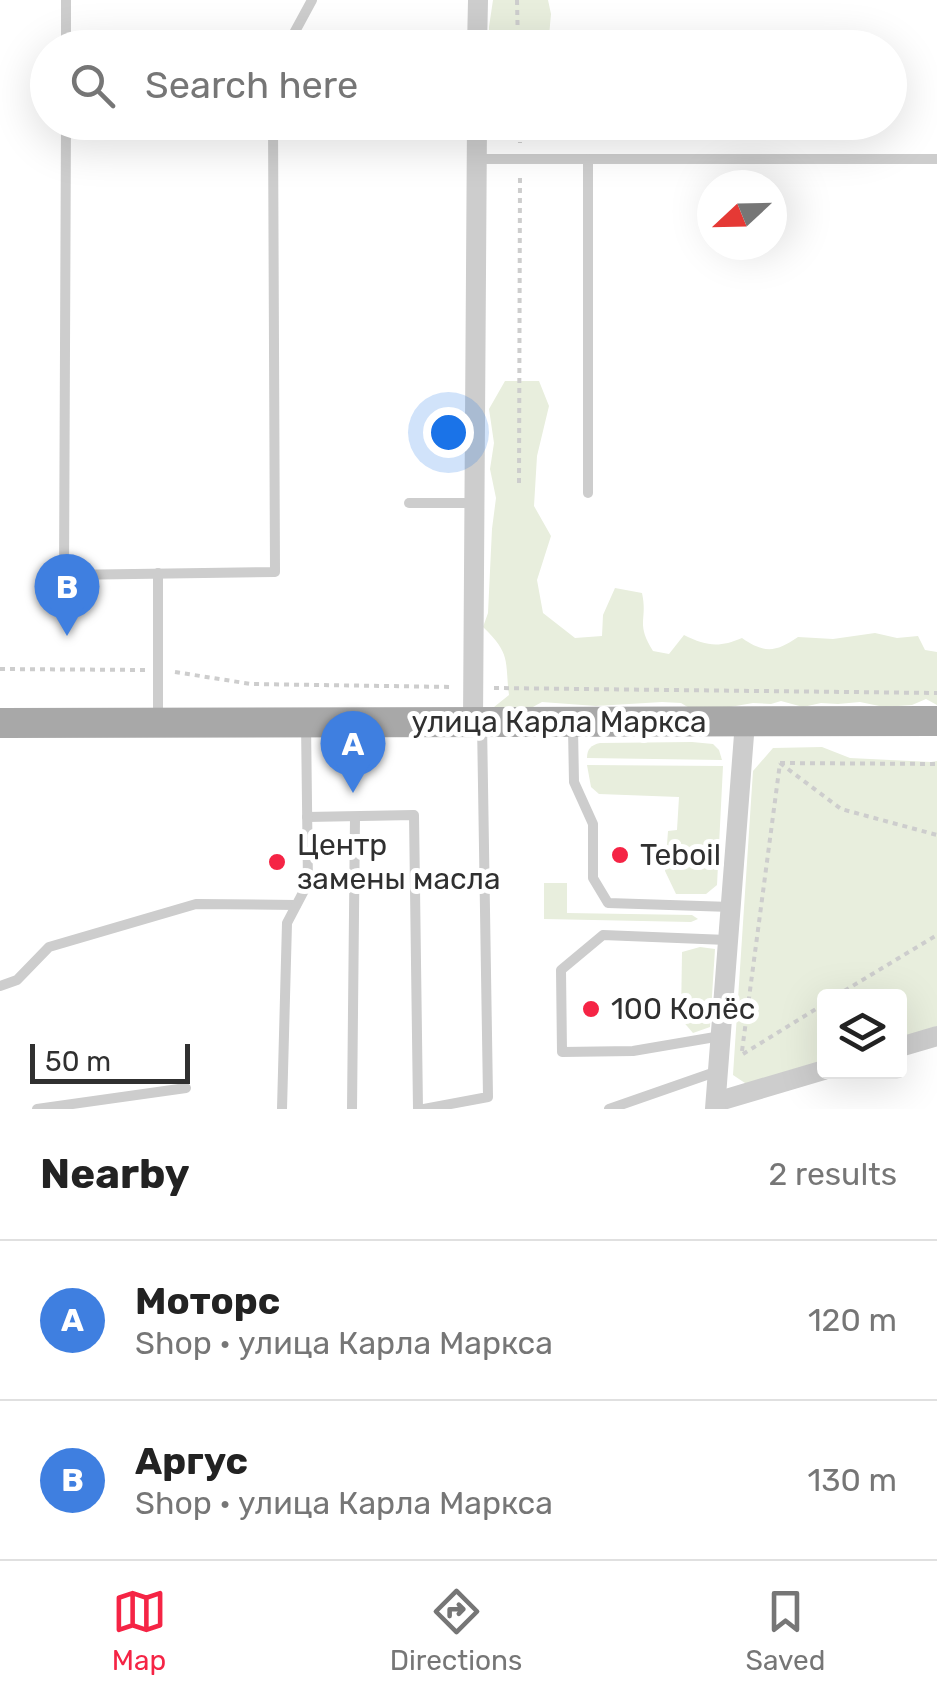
<!DOCTYPE html>
<html lang="en">
<head>
<meta charset="utf-8">
<style>
  body { margin:0; font-family:Rubik,sans-serif; background:#f2f2f2; color:#222 }
  .controls { position:absolute; right:30px; bottom:30px; display:grid; overflow:hidden; border-radius:10px; box-shadow:0 10px 40px #0002 }
  .controls button { width:90px; height:90px; display:grid; place-items:center; padding:0; border:0; border-bottom:2px solid #e0e0e0; background:#fff; color:#222; font:50px sans-serif }
  .compass { position:absolute; left:697px; top:170px; width:90px; height:90px; border-radius:50%; background:#fff; box-shadow:0 10px 40px #0002; rotate:248deg }
  .scale { position:absolute; left:30px; bottom:25px; width:160px; box-sizing:border-box; padding-left:10px; border:5px solid #303030; border-top:0; font-size:28px; line-height:35px; white-space:nowrap; color:#303030; -webkit-text-stroke:8px #fff; paint-order:stroke }
  .you { position:absolute; left:448px; top:432px; width:35px; height:35px; margin:-25px; border:8px solid #fff; border-radius:50%; background:#1a73e8; box-shadow:0 0 0 15px #1a73e833 }
  .badge { display:grid; place-items:center; width:65px; height:65px; border-radius:50%; background:#f52445; color:#fff; font-size:32px; font-weight:700 }
  .pin { position:absolute; translate:-50% -82px; filter:drop-shadow(0 2px 5px #0008) }
  .pin::after { content:''; position:absolute; top:52px; width:35px; height:30px; background:inherit; clip-path:polygon(0 0,100% 0,50% 100%) }
  .list { margin:0; padding:0; list-style:none }
  h2 { display:flex; justify-content:space-between; align-items:center; height:130px; margin:0; padding:0 40px; font-size:42px }
  h2 small { font-size:32px; font-weight:400; color:#767676 }
  .list li { display:grid; grid-template-columns:65px 1fr auto; gap:30px; align-items:center; box-sizing:border-box; height:160px; padding:0 40px; border-top:2px solid #e0e0e0 }
  .list b { display:block; font-size:38px; white-space:nowrap }
  .list p { margin:0; font-size:32px; white-space:nowrap; color:#767676 }
  .list em { font-size:32px; font-style:normal; color:#767676 }
  .icon { flex:none; width:55px; height:55px; fill:none; stroke:currentColor; stroke-width:2; stroke-linecap:round; stroke-linejoin:round }
  .map { position:relative; flex:none; width:937px; height:1109px; overflow:hidden }
  .search { position:absolute; background:#fff; box-shadow:0 10px 40px #0002; left:30px; right:30px; top:30px; height:110px; display:flex; align-items:center; gap:25px; box-sizing:border-box; padding:0 35px; border-radius:55px; color:#767676; font-size:38px }
  .sheet { height:450px; background:#fff }
  nav { display:flex; justify-content:space-around; align-items:center; box-sizing:border-box; height:140px; border-top:2px solid #e0e0e0; background:#fff; font-size:28px; color:#767676 }
  nav a { display:grid; justify-items:center; gap:5px }
  nav .on { color:#f52445 }
  .map>svg:first-child { display:block }
  .green { fill:#e8eedd }
  .lines { fill:none; stroke-linecap:round; stroke-linejoin:round }
  .path { stroke:#cdcdcd; stroke-width:4; stroke-dasharray:5 5; stroke-linecap:butt }
  .service { stroke:#cdcdcd; stroke-width:10 }
  .minor { stroke:#cdcdcd; stroke-width:20 }
  .primary { stroke:#a8a8a8; stroke-width:30 }
  .poi-dot { fill:#f52445; stroke:#fff; stroke-width:4 }
  .labels { text-anchor:middle; stroke-width:10; stroke-linejoin:round; paint-order:stroke }
  .street-label { font-size:30px; fill:#303030; stroke:#fff }
  .poi-label { font-size:30px; fill:#303030; stroke:#fff; text-anchor:start }
</style>
</head>
<body>
<div class="map">
<svg width="937" height="1109" viewBox="0 0 937 1109">
  <rect width="100%" height="100%" fill="#fff"/>
  <g class="green">
    <polygon points="493,0 548,0 551,14 548,47 489,47 489,27"/>
    <path d="M505,381H539L549,406L537,456L534,506L551,536L537,580L543,613L575,638L602,636L603,615L615,588L642,593C648,621 635,622 653,651L669,654L684,635C706,646 719,648 742,638C765,654 776,652 798,637L833,639L875,633L897,638L918,636L925,650L937,652V705L926,699L912,705L884,707L860,702L838,704L821,703L803,707L781,701L771,704L753,703L730,707L691,709L681,703L662,702L596,706L542,702L531,708L494,707L509,695C505,660 511,654 483,627L488,613L492,529L496,498L490,469L494,443L489,409Z"/>
    <path d="M692,742L713,744L719,750L722,760L587,758C587,749 591,745 600,743Z"/>
    <polygon points="822,747 850,758 931,762 937,761 937,1026 900,1038 900,996 824,996 824,1061 748,1085 733,1075 753,771 773,748"/>
    <polygon points="587,765 723,766 717,885 706,894 676,894 665,871 668,831 677,830 679,797 599,794 591,787"/>
    <polygon points="544,883 567,883 567,913 692,915 698,919 691,922 544,919"/>
    <polygon points="700,947 715,949 710,1027 693,1033 681,1019 682,952"/>
  </g>
  <g class="lines">
    <g class="path">
      <polyline points="517,0 518,48"/>
      <polyline points="519,122 520,143"/>
      <polyline points="519,483 520,173"/>
      <polyline points="0,669 145,670"/>
      <polyline points="175,672 251,684 454,687"/>
      <polyline points="494,688 937,693"/>
      <polyline points="780,763 841,809 937,835"/>
      <polyline points="780,763 937,764"/>
      <polyline points="836,996 937,935"/>
      <polyline points="742,1051 780,763"/>
      <polyline points="743,1054 824,1004"/>
    </g>
    <g class="service">
      <polyline points="66,48 66,0"/>
      <polyline points="286,48 312,0"/>
      <polyline points="66,122 64,575 275,572 273,122"/>
      <polyline points="477,159 937,159"/>
      <polyline points="588,159 588,493"/>
      <polyline points="409,503 474,503"/>
      <polyline points="158,717 158,573"/>
      <polyline points="573,728 574,782 593,824 593,878 608,903 731,907"/>
      <polyline points="307,817 414,815 418,1109"/>
      <polyline points="0,986 17,980 49,947 196,904 296,905"/>
      <polyline points="721,1036 633,1051 562,1052 561,970 603,935 727,940"/>
      <polyline points="37,1109 186,1088"/>
      <polyline points="282,1109 287,923 308,883 306,723"/>
      <polyline points="352,1109 355,817"/>
      <polyline points="424,1109 488,1097 482,723"/>
      <polyline points="609,1109 718,1071"/>
    </g>
    <g class="minor">
      <polyline points="477,48 478,0"/>
      <polyline points="473,722 477,122"/>
      <polyline points="900,1047 937,1036"/>
      <polyline points="716,1102 824,1070"/>
      <polyline points="715,1109 745,722"/>
    </g>
    <polyline class="primary" points="0,723 937,721"/>
  </g>
  <g class="poi-dot">
    <circle cx="620" cy="855" r="10"/>
    <circle cx="277" cy="862" r="10"/>
    <circle cx="591" cy="1009" r="10"/>
  </g>
  <g class="labels">
    <g class="street-label">
      <text x="559" y="732">улица Карла Маркса</text>
    </g>
    <g class="poi-label">
      <text x="297" y="855">Центр<tspan x="297" dy="34">замены масла</tspan></text>
      <text x="640" y="865">Teboil</text>
      <text x="611" y="1019">100 Колёс</text>
    </g>
  </g>
</svg>
<div class="controls">
<button><svg class="icon" aria-label="layers" viewBox="0 0 24 24"><path d="M12 4l9 5-9 5-9-5zM3 14l9 5 9-5"/></svg></button>
</div>
<svg class="compass" viewBox="-18 -18 36 36"><path d="M0-13l5 13h-10z" fill="#e53935"/><path d="M0 13l5-13h-10z" fill="#767676"/></svg>
<div class="scale">50 m</div>
<div class="you"></div>
<div class="pin badge" style="left:353px;top:793px;background:#3f7fe0">A</div>
<div class="pin badge" style="left:67px;top:636px;background:#3f7fe0">B</div>
<div class="search"><svg class="icon" aria-label="search" viewBox="0 0 24 24"><circle cx="10" cy="10" r="6"/><path d="M15 15l6 6"/></svg>Search here</div>
</div>
<section class="sheet">
<h2>Nearby<small>2 results</small></h2>
<ul class="list">
<li><span class="badge" style="background:#3f7fe0">A</span><div><b>Моторс</b><p>Shop · улица Карла Маркса</p></div><em>120 m</em></li>
<li><span class="badge" style="background:#3f7fe0">B</span><div><b>Аргус</b><p>Shop · улица Карла Маркса</p></div><em>130 m</em></li>
</ul>
</section>
<nav>
<a class="on"><svg class="icon" aria-label="map" viewBox="0 0 24 24"><path d="M3 6l6-2 6 2 6-2v14l-6 2-6-2-6 2zM9 4v14M15 6v14"/></svg>Map</a>
<a><svg class="icon" aria-label="directions" viewBox="0 0 24 24"><path d="M12 3l9 9-9 9-9-9zM9 14v-3h6M13 9l2 2-2 2"/></svg>Directions</a>
<a><svg class="icon" aria-label="saved" viewBox="0 0 24 24"><path d="M7 4h10v16l-5-4-5 4z"/></svg>Saved</a>
</nav>
</body>
</html>
